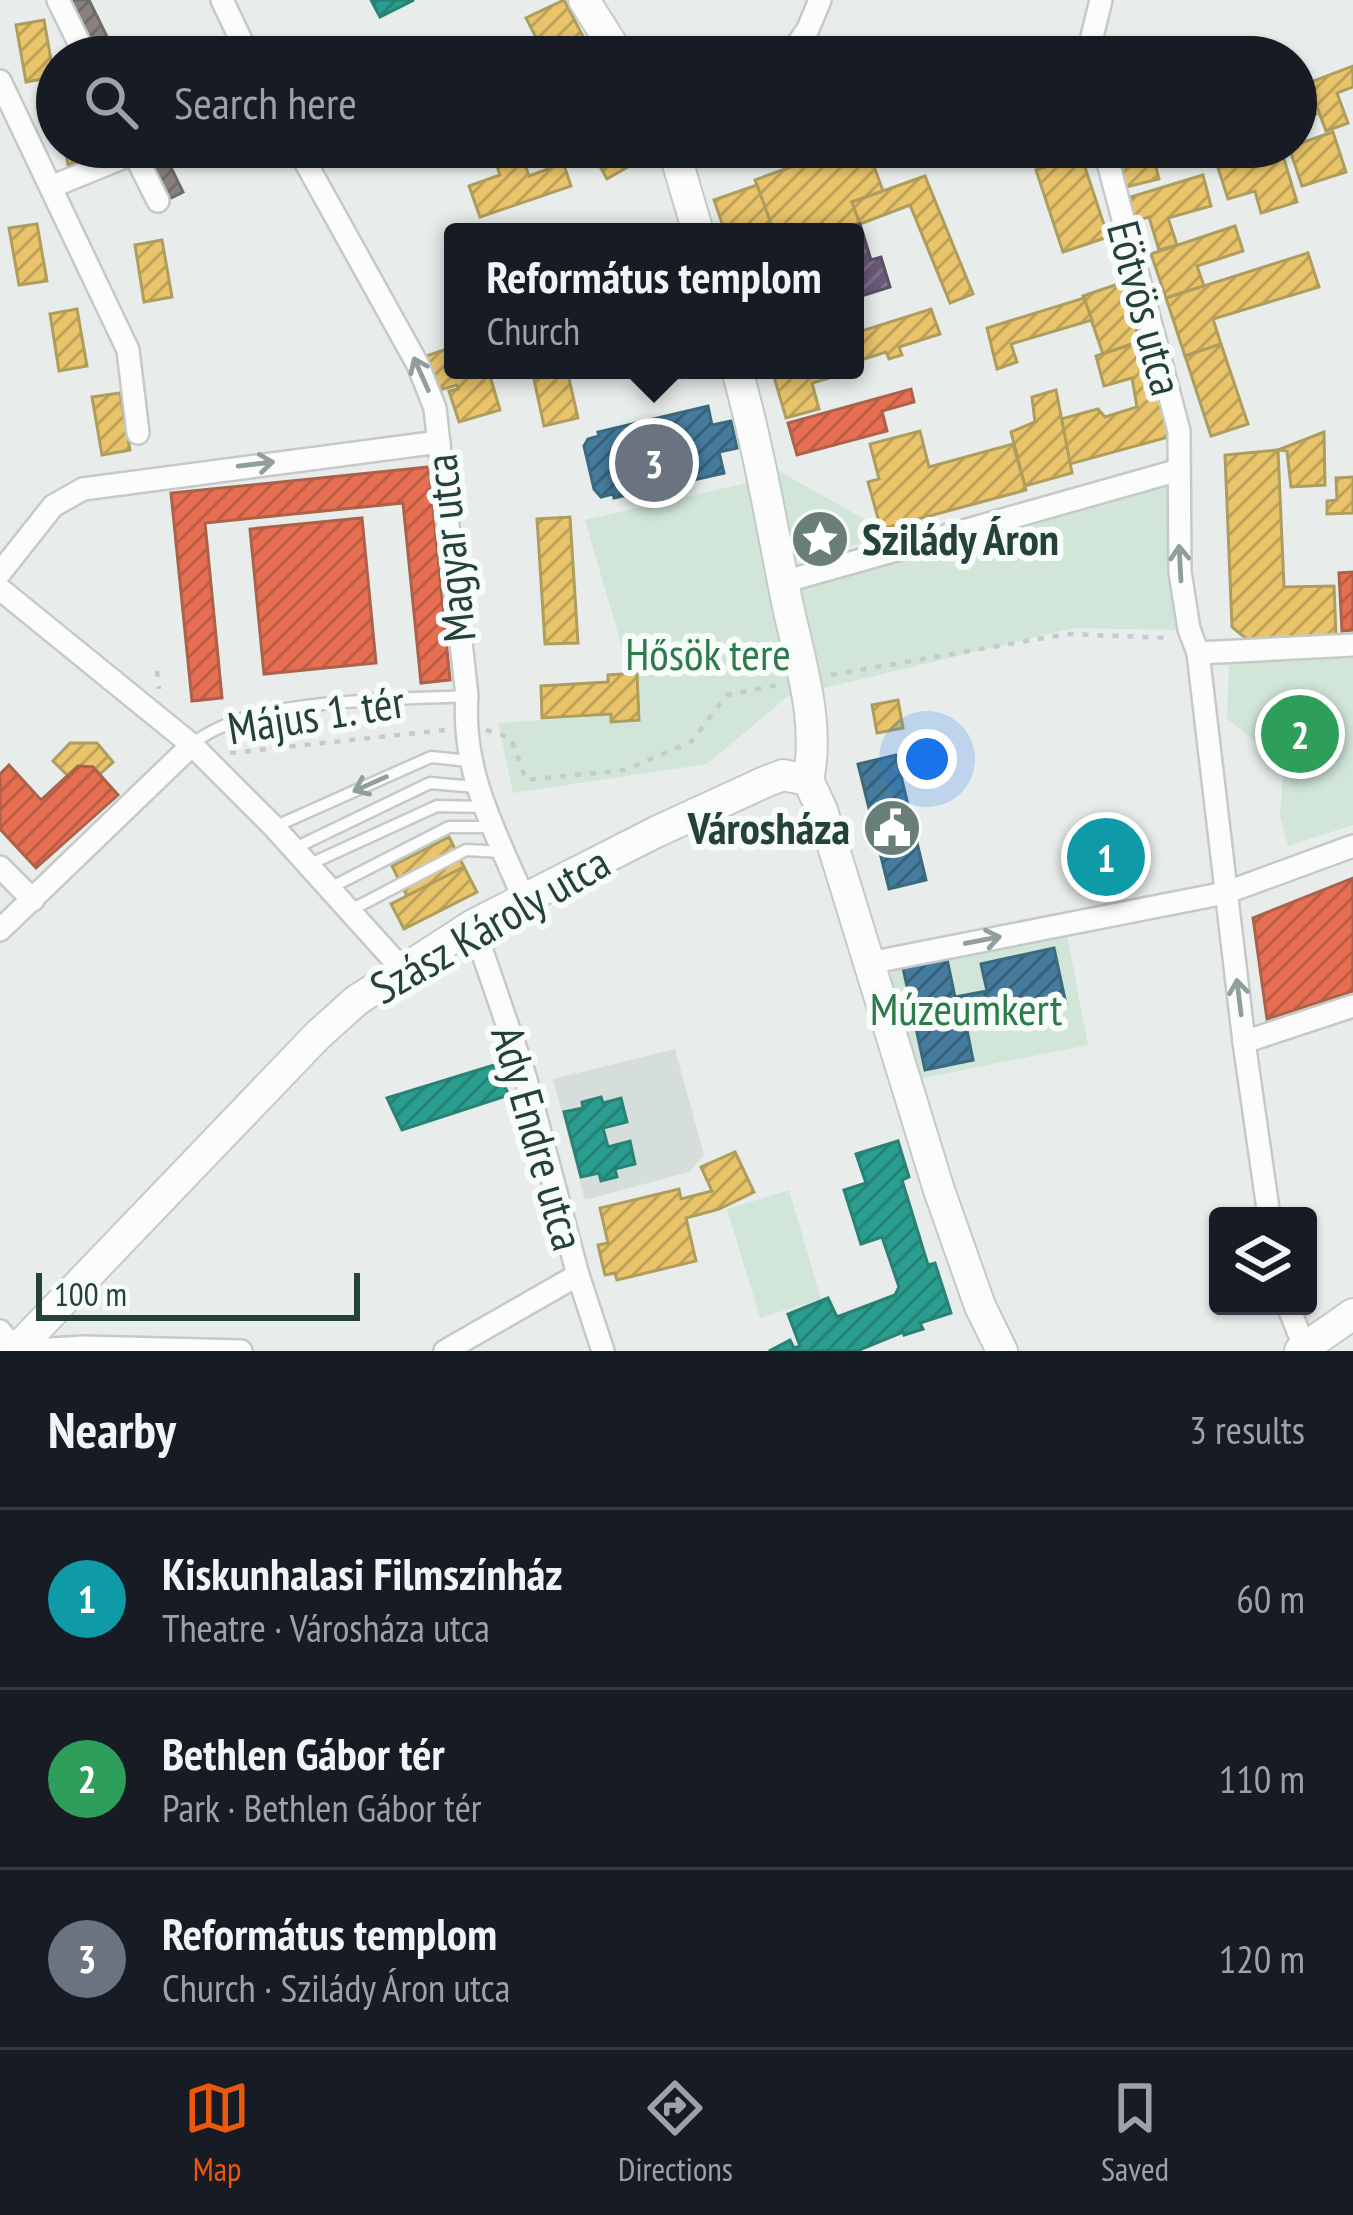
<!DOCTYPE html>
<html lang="en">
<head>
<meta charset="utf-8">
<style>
  body { margin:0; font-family:"PT Sans Narrow",sans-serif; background:#242831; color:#f1f3f6 }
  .controls { position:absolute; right:36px; bottom:36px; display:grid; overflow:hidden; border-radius:12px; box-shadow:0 3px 9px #0004 }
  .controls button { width:108px; height:108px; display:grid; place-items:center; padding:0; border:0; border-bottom:3px solid #363941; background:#171b24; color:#f1f3f6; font:60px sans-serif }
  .scale { position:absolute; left:36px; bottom:30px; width:324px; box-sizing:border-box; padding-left:12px; border:6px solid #24423a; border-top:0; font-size:33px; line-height:42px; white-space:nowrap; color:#24423a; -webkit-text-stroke:9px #f7fbf9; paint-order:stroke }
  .you { position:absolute; left:927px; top:759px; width:42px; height:42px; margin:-30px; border:9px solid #fff; border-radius:50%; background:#1a73e8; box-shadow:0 0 0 18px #1a73e833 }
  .badge { display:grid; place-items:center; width:78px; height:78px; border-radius:50%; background:#ea580c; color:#fff; font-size:39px; font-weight:700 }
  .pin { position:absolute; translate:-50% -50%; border:6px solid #fff; box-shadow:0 3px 12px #0006 }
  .popup { position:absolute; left:444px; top:223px; width:420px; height:156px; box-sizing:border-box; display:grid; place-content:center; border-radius:12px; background:#171b24; filter:drop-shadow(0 3px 9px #0005); font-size:39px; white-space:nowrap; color:#9ea1a6 }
  .popup b { font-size:45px; color:#f1f3f6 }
  .popup::after { content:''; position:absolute; left:50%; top:100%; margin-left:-24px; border:24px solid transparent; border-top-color:#171b24 }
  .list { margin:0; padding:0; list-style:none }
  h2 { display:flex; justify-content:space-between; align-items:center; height:156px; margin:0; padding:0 48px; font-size:51px }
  h2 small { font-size:39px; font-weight:400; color:#9ea1a6 }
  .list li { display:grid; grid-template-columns:78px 1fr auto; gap:36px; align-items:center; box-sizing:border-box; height:180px; padding:0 48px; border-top:3px solid #363941 }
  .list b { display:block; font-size:45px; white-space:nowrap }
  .list p { margin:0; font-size:39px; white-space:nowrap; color:#9ea1a6 }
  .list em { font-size:39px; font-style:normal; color:#9ea1a6 }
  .icon { flex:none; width:66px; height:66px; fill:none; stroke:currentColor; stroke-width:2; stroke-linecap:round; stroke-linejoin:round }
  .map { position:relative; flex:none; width:1353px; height:1351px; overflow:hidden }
  .search { position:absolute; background:#171b24; box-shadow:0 3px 9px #0004; left:36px; right:36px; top:36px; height:132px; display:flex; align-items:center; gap:30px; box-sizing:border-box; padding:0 42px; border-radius:66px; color:#9ea1a6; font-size:45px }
  .sheet { height:696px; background:#171b24 }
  nav { display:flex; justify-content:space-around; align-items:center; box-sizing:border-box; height:168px; border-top:3px solid #363941; background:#171b24; font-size:33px; color:#9ea1a6 }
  nav a { display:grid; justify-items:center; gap:6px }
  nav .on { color:#ea580c }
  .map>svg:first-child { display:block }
  .built { fill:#d6dedb }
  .green { fill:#d1e6d8 }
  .homes { fill:url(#homes-hatch); stroke:#ae9d5c; stroke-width:3 }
  .shops { fill:url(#shops-hatch); stroke:#ac624a; stroke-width:3 }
  .offices { fill:url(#offices-hatch); stroke:#575267; stroke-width:3 }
  .schools { fill:url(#schools-hatch); stroke:#288276; stroke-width:3 }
  .public { fill:url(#public-hatch); stroke:#3b6a7f; stroke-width:3 }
  .industry { fill:url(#industry-hatch); stroke:#6b6e68; stroke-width:3 }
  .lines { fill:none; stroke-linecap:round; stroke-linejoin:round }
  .lane-casing { stroke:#c5cac8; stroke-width:15 }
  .street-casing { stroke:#c5cac8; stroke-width:26 }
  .secondary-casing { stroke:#c3cbc8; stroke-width:34 }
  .path { stroke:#c3ccca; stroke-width:4.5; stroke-dasharray:6 9; stroke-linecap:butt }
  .lane { stroke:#fcfcfc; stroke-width:10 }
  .street { stroke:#fcfcfc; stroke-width:21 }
  .secondary { stroke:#fcfcfc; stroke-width:30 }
  .oneway { stroke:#909f9b }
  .labels { text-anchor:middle; stroke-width:12; stroke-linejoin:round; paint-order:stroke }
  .street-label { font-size:45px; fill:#24423a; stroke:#f7fbf9 }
  .poi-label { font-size:45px; font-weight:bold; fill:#24423a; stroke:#f7fbf9; text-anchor:start }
  .park-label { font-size:45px; fill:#2d7a4b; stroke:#f7fbf9 }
</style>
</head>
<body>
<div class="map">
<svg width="1353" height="1351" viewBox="0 0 1353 1351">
  <defs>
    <pattern id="homes-hatch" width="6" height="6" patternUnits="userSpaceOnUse" patternTransform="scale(3)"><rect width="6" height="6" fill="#e9c46a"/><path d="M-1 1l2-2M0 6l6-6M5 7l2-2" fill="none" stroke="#bda158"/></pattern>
    <pattern id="shops-hatch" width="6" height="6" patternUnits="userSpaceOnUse" patternTransform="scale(3)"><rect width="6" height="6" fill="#e76f51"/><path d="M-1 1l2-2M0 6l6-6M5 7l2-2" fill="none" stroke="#bb5d44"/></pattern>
    <pattern id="offices-hatch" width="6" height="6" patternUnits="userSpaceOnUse" patternTransform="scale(3)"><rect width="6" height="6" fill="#6d597a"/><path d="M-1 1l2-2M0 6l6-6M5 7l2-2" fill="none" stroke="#81748c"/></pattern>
    <pattern id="schools-hatch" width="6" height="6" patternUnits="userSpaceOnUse" patternTransform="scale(3)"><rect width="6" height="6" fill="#2a9d8f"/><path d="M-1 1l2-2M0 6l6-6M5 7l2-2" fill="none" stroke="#248276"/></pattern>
    <pattern id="public-hatch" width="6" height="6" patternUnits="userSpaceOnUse" patternTransform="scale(3)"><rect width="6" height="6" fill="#457b9d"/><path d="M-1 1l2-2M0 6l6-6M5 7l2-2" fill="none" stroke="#36617a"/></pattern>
    <pattern id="industry-hatch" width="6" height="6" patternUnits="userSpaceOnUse" patternTransform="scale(3)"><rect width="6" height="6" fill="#8a817c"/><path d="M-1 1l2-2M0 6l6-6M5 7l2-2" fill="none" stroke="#716b67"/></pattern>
  </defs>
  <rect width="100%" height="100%" fill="#e8edeb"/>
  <polygon class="built" points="675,1049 704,1155 689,1172 585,1200 553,1079"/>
  <g class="green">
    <path d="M770,466L866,520L876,539C846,546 813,563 786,544Z"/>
    <polygon points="1170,481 1176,630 1074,628 787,697 707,764 513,793 498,723 632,714 623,651 585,520 747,483 769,596"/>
    <polygon points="1353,653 1353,825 1288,846 1280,816 1283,777 1266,750 1227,719 1229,658"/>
    <polygon points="1066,929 1088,1045 918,1079 885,967"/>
    <polygon points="789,1190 821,1299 760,1318 727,1209"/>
  </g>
  <g class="homes">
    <polygon points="564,0 587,44 562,57 528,57 542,49 526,18"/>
    <polygon points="44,20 54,77 26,82 16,25"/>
    <polygon points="1105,40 1142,46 1144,57 1102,57"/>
    <polygon points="587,44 594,57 562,57"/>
    <polygon points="1298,61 1316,114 1296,121 1296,62"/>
    <polygon points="1353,66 1353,87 1337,93 1348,123 1326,131 1308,83"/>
    <polygon points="1333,132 1346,172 1302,186 1289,147"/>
    <polygon points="65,147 94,147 96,160 68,165"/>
    <polygon points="490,147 519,147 529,176 548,169 540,147 576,147 578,154 562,159 571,186 480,217 469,186 500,175"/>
    <polygon points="589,147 649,147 652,153 607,179"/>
    <polygon points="846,147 867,147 883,191 852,202 860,224 838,232 774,232 755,180"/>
    <polygon points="1116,147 1151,147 1159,179 1126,187"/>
    <polygon points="1281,149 1297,202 1261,213 1255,191 1228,199 1218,168"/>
    <polygon points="1081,155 1108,237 1063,252 1036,170"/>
    <polygon points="1203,175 1211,206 1168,218 1177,245 1159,250 1149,217 1131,222 1124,199"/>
    <polygon points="925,176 973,294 950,303 910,205 860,224 852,202"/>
    <polygon points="757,185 774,232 725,232 714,200"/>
    <polygon points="37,224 47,281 19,285 9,228"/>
    <polygon points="1235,226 1243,251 1197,266 1204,286 1166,298 1151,254"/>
    <polygon points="162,240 172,297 144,302 135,245"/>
    <polygon points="1308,253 1319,287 1213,319 1221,344 1185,356 1166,298"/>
    <polygon points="1121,283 1140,341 1103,354 1083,296"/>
    <polygon points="1084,298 1092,320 1011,344 1017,362 997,369 987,328"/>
    <polygon points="77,309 87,366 59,371 50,314"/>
    <polygon points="931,309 940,334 899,347 902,355 889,359 886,352 855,362 855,333"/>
    <polygon points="1146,340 1174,430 1165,438 1070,464 1061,419 1098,409 1105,417 1137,407 1132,378 1104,386 1096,356"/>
    <polygon points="1221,344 1248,424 1211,436 1185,356"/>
    <polygon points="453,347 453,370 494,370 496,375 490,376 500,410 459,422 449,391 458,389 457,385 436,391 426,356"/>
    <polygon points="532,370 567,370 578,418 544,426"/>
    <polygon points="772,370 848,370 849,372 812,383 819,409 786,418"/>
    <polygon points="1056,390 1072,473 1025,486 1011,432 1035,422 1032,397"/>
    <polygon points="120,393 130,450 102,455 92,397"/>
    <polygon points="920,431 929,467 1013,444 1026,490 881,529 868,482 879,479 870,444"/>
    <polygon points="1324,432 1325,485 1291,487 1287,451 1278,450"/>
    <polygon points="1278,450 1284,587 1334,586 1336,637 1248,640 1232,627 1225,455"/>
    <polygon points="1353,477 1353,513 1327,514 1327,501 1337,500 1336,478"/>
    <polygon points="570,517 578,643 545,644 537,519"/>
    <polygon points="637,673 639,720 611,722 611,714 542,718 541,686 608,682 608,675"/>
    <polygon points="898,700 903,728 877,733 872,705"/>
    <polygon points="70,743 97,743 113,762 100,774 93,767 78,766 68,776 53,761"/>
    <polygon points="449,837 464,867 407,896 392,866"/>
    <polygon points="464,867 477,892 404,929 391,904"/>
    <polygon points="735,1152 754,1192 719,1209 686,1218 696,1261 617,1280 615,1273 605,1275 598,1245 608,1243 600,1208 679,1189 681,1199 712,1191 701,1167"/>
  </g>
  <g class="shops">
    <polygon points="911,389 914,402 882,411 887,431 797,455 788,423"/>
    <polygon points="429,467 450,680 421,683 403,503 205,523 222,698 192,701 171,493"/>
    <polygon points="362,518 376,663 264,674 250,529"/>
    <polygon points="1353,572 1353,630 1342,631 1339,573"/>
    <polygon points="9,765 41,800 78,766 93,767 118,795 36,868 0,829 0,774"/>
    <polygon points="1353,878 1353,991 1267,1019 1253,918"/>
  </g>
  <polygon class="offices" points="860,224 871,260 881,257 890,287 855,298 855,232 838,232"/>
  <g class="schools">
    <polygon points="371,0 414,0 380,17"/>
    <polygon points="494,1065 509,1095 402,1130 387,1098"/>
    <polygon points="601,1097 603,1103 621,1098 627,1122 603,1128 608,1147 630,1141 635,1164 615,1169 617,1177 601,1181 599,1173 581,1177 564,1112 583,1108 582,1102"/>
    <polygon points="898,1141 909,1177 902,1180 928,1265 935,1263 951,1313 920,1323 923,1329 904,1335 903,1332 857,1351 769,1351 790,1340 794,1348 800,1346 788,1314 828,1298 837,1317 895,1295 899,1287 882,1237 861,1244 844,1190 866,1183 856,1154"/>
  </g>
  <g class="public">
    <polygon points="708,406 712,425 731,421 737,448 719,452 724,473 614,498 613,494 601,497 594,489 584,446 588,439 599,436 598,432"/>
    <polygon points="896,755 926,880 889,889 858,764"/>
    <polygon points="1054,948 1066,1004 966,1025 973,1060 925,1070 903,968 947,959 955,997 987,991 981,964"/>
  </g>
  <g class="industry">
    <polygon points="68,0 89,0 117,57 96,57"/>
    <polygon points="141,147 161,147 183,192 167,200"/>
  </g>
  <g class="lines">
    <g class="lane-casing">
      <g id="lane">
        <path d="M192,745C244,697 396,700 467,696"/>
        <polyline points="274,827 431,757 469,761"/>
        <polyline points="293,849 430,783 476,787"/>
        <polyline points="308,865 437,806 483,807"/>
        <polyline points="330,888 449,827 492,827"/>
        <polyline points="349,911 466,850 503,852"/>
      </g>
    </g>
    <g class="street-casing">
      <g id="street">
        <polyline points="58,0 86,57"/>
        <polyline points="222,0 249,57"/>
        <polyline points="789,57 808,29 820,0"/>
        <polyline points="1087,57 1101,0"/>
        <polyline points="0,81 128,350 138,433"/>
        <polyline points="131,147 158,201"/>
        <path d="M297,147L418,365L435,408L467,696C461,771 495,831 524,899"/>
        <polyline points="1104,147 1179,431 1180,572 1189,629 1198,653 1244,1042 1353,1006"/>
        <polyline points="51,187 134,153"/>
        <polyline points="0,573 53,506 83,489 439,442"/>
        <polyline points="783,582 1179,470"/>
        <polyline points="0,589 192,745 274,827 402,969"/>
        <polyline points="1198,653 1353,645"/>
        <polyline points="0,867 33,900"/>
        <polyline points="473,925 525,1076 578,1275 603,1351"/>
        <polyline points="0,930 192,745"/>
        <polyline points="869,963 1225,893 1353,846"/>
        <polyline points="1244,1042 1269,1216"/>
        <polyline points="1288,1306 1306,1351"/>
        <polyline points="0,1331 16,1351 84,1347 241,1351"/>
        <polyline points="445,1351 578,1275"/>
      </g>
    </g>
    <g class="secondary-casing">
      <g id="secondary">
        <polyline points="584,0 620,57"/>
        <polyline points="673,147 698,232"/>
        <path d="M737,370C758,445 771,521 786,597C798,656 821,721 808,780"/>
        <polyline points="808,780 822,810 939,1190 980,1306 1002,1351"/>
        <polyline points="15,1351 318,1035 357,1000 473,925 656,832 765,782 783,775 808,780"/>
        <polyline points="1300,1351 1353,1314"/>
      </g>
    </g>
    <g class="path">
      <polyline points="157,671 159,689"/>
      <polyline points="831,675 1067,634 1170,638"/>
      <polyline points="486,730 511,738 526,780 625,770 691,742 727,695 778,685"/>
      <polyline points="230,753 445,730"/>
    </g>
    <use href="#lane" class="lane"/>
    <use href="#street" class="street"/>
    <use href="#secondary" class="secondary"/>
  </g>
  <defs><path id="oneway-shaft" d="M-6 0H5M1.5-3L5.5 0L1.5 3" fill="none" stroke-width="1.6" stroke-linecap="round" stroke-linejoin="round" transform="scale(3)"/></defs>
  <g class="oneway">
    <use href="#oneway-shaft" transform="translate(421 374) rotate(-114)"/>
    <use href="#oneway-shaft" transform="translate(256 464) rotate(-7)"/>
    <use href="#oneway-shaft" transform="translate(1180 563) rotate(-93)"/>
    <use href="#oneway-shaft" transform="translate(370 784) rotate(156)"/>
    <use href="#oneway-shaft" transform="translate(983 940) rotate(-11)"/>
    <use href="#oneway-shaft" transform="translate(1239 997) rotate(-97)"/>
  </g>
  <defs>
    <g id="sight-disc" transform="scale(3)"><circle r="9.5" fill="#697e78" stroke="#f7fbf9"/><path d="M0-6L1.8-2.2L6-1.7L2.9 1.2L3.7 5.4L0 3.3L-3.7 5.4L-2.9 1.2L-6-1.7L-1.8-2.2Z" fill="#fff"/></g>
    <g id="civic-disc" transform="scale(3)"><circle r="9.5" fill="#697e78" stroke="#f7fbf9"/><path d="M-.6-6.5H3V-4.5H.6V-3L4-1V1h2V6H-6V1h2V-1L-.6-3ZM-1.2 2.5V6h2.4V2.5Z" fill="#fff"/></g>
  </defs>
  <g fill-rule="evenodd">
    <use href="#sight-disc" x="820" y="539"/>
    <use href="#civic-disc" x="892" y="828"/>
  </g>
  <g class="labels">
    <g class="street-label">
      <text transform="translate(1145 308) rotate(75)" y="16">Eötvös utca</text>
      <text transform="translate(450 548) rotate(-96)" y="16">Magyar utca</text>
      <text transform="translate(316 715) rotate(-9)" y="16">Május 1. tér</text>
      <text transform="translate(490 925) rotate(-30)" y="16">Szász Károly utca</text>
      <text transform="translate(538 1138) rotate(74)" y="16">Ady Endre utca</text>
    </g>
    <g class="poi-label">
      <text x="862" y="555">Szilády Áron</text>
      <text x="850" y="844" text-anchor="end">Városháza</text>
    </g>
    <g class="park-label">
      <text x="708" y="670">Hősök tere</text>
      <text x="966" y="1025">Múzeumkert</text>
    </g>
  </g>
</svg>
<div class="controls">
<button><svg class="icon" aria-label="layers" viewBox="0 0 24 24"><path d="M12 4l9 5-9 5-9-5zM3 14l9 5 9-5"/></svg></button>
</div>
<div class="scale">100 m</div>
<div class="you"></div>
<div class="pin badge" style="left:1106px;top:857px;background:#0f9aa8">1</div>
<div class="pin badge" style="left:1300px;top:734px;background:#2e9e5b">2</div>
<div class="pin badge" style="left:654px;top:463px;background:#6b7280">3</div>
<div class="popup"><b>Református templom</b>Church</div>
<div class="search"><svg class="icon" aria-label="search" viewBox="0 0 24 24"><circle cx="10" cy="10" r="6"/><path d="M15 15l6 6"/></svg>Search here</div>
</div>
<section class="sheet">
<h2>Nearby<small>3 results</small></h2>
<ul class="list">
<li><span class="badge" style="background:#0f9aa8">1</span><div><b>Kiskunhalasi Filmszínház</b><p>Theatre · Városháza utca</p></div><em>60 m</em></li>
<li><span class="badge" style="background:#2e9e5b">2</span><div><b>Bethlen Gábor tér</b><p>Park · Bethlen Gábor tér</p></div><em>110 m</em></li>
<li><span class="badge" style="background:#6b7280">3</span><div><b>Református templom</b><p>Church · Szilády Áron utca</p></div><em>120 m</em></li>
</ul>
</section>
<nav>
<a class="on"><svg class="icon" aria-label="map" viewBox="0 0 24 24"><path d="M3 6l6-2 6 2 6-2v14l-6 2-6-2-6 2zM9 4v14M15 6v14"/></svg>Map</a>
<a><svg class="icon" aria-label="directions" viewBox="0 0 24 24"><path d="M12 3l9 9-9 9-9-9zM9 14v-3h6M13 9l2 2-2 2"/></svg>Directions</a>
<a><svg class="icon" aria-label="saved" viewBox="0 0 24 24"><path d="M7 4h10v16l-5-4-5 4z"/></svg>Saved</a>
</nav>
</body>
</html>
